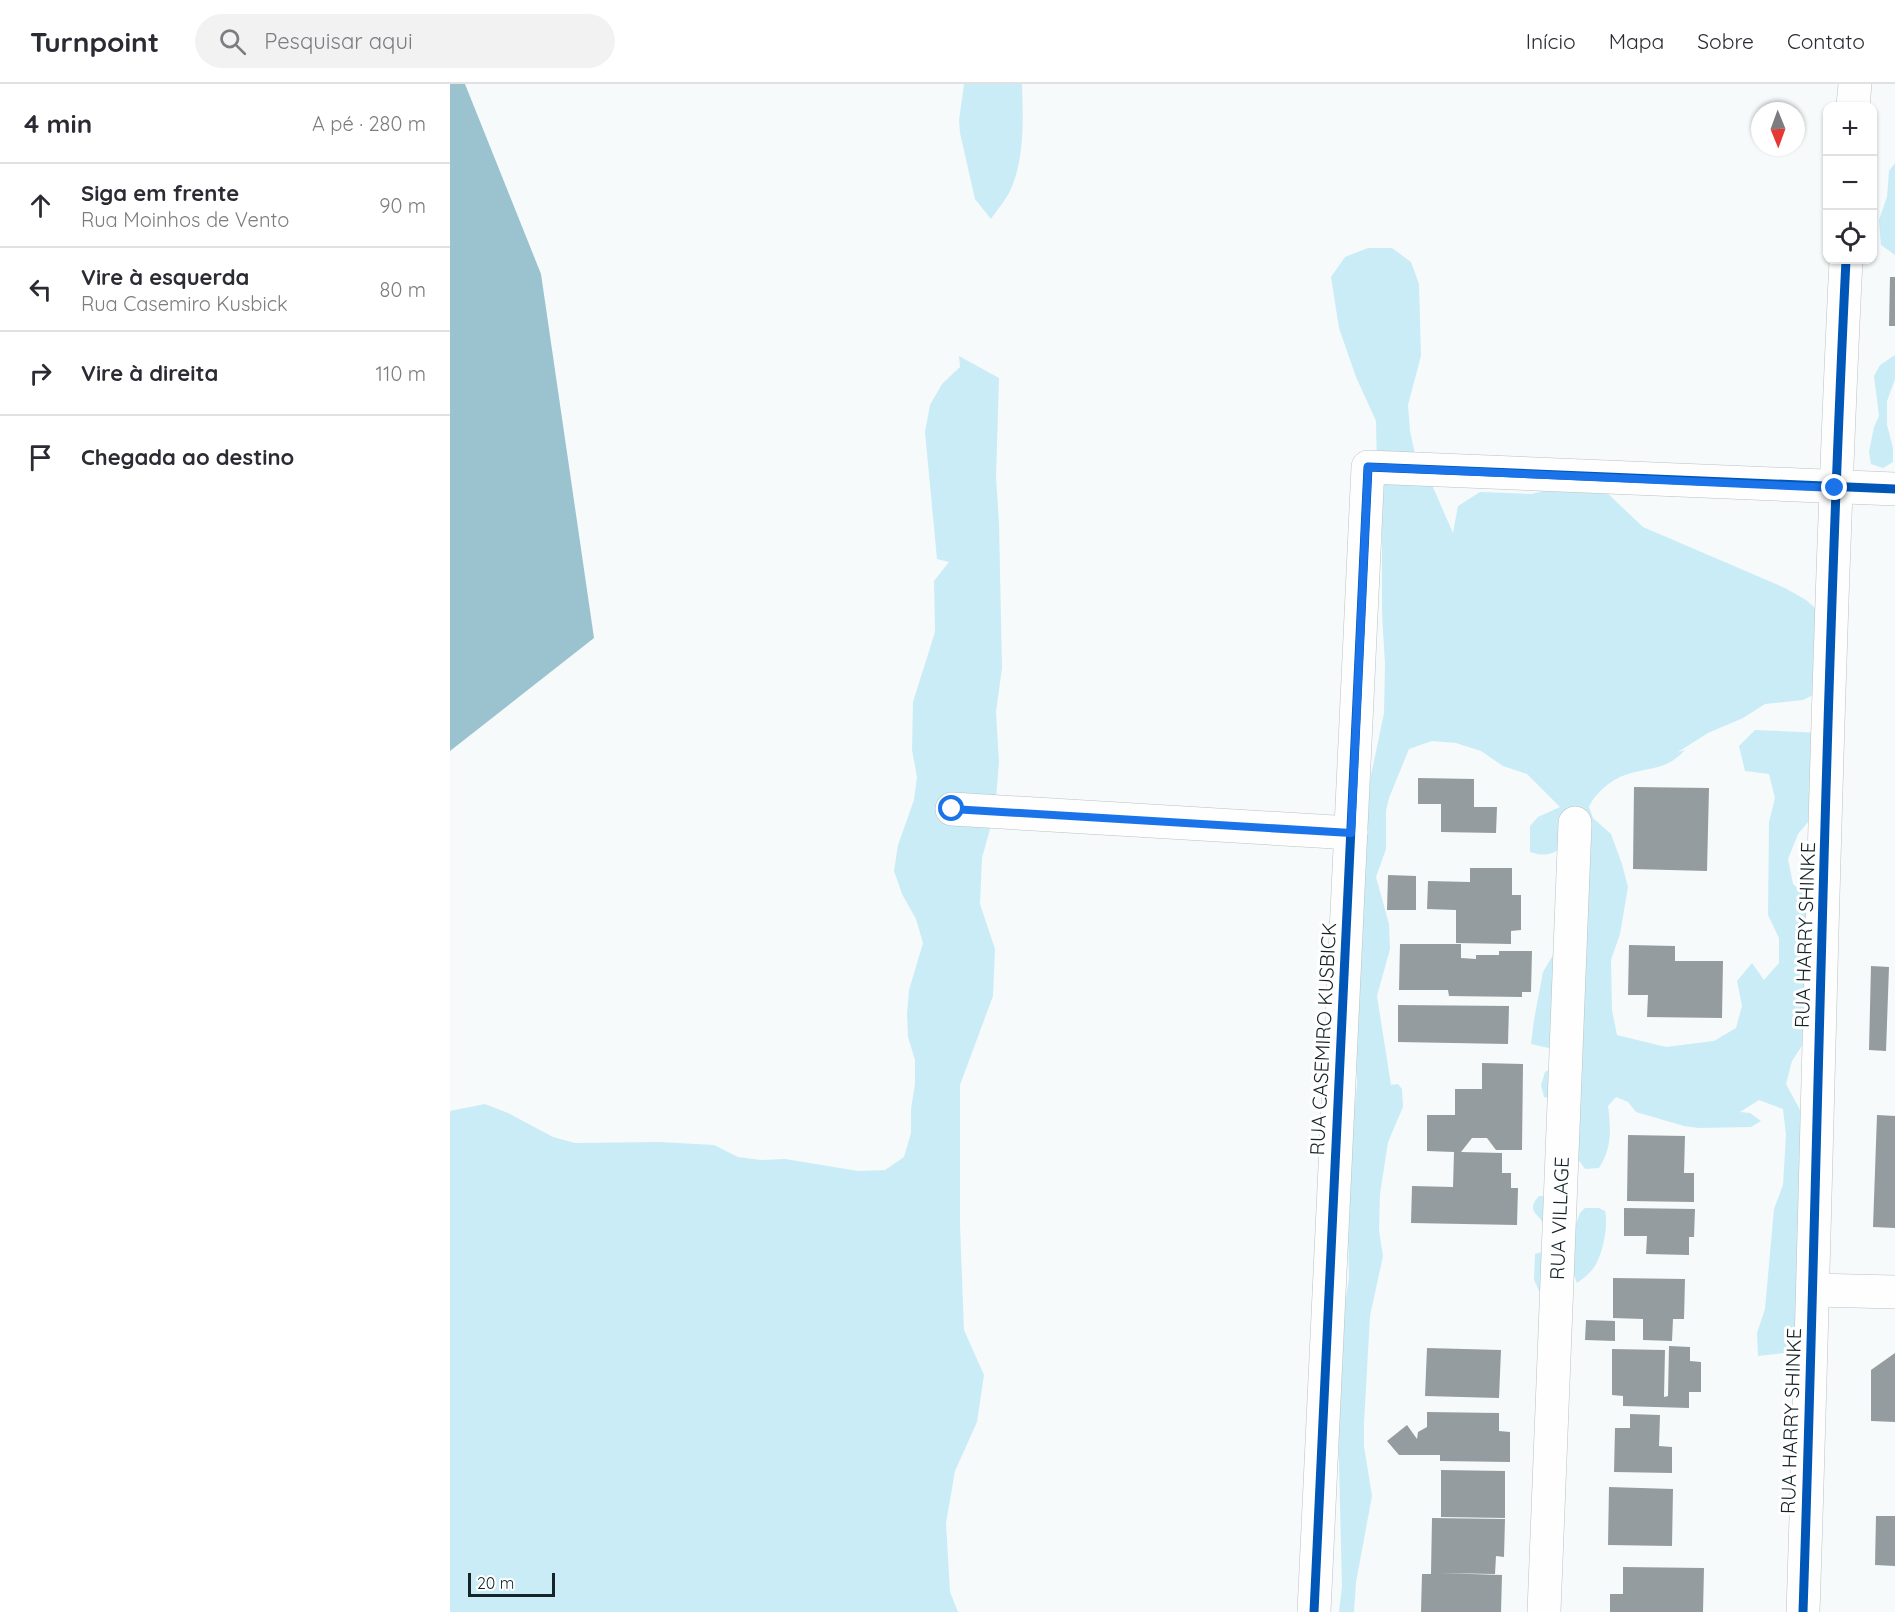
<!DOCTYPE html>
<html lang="pt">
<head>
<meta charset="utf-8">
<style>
  body { margin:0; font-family:Quicksand,sans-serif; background:#f2f2f3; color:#2b2b33 }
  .controls { position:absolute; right:18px; top:18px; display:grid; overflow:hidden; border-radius:12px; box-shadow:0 2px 4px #0004 }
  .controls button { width:54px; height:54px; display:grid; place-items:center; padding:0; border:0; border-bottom:2px solid #e1e1e2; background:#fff; color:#2b2b33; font:30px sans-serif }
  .compass { position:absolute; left:1301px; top:18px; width:54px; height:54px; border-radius:50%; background:#fff; box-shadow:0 2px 4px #0004; rotate:179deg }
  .scale { position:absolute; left:18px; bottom:15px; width:87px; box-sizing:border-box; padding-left:6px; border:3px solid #142429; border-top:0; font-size:16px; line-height:21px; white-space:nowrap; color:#142429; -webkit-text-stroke:4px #fff; paint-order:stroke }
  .stop { position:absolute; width:18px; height:18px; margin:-14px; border:4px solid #1a73e8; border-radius:50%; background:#fff }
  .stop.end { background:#1a73e8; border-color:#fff; box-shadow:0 2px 6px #0008 }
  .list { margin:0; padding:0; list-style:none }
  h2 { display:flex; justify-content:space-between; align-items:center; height:78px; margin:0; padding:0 24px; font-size:26px }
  h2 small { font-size:20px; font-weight:400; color:#7c7c81 }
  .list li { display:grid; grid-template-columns:39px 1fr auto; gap:18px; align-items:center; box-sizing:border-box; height:84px; padding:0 24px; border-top:2px solid #e1e1e2 }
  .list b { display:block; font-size:22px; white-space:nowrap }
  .list p { margin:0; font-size:20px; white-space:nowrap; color:#7c7c81 }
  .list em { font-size:20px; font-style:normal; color:#7c7c81 }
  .icon { flex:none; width:33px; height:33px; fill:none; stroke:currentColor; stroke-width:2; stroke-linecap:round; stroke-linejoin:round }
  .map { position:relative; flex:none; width:1445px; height:1528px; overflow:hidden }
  header { display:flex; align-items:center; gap:36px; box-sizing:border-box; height:84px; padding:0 30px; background:#fff; border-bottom:2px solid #e1e1e2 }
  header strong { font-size:28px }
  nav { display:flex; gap:33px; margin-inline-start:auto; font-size:21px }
  .search { width:420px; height:54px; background:#f2f2f3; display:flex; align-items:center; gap:15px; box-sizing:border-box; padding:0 21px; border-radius:33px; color:#7c7c81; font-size:22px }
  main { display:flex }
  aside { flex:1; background:#fff }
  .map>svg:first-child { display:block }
  .green { fill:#caecf6 }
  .water { fill:#9ac3cf }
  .building { fill:#949c9f }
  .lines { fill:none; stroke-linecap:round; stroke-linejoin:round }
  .minor-casing { stroke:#b9c2c5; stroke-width:34 }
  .minor { stroke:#fefefe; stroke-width:33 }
  .cycleway-casing { stroke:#fff; stroke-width:13 }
  .cycleway { stroke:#0057b8; stroke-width:9 }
  .route { stroke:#1a73e8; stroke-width:8 }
  .labels { text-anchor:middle; stroke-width:6; stroke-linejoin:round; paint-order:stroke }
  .street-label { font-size:20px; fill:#142429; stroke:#fff }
</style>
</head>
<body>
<header>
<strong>Turnpoint</strong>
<div class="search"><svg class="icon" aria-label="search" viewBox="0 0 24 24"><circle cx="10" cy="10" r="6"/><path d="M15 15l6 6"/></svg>Pesquisar aqui</div>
<nav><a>Início</a><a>Mapa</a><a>Sobre</a><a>Contato</a></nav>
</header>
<main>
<aside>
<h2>4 min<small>A pé · 280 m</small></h2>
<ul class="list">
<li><svg class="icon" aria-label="ahead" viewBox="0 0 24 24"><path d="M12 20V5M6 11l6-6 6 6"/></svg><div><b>Siga em frente</b><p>Rua Moinhos de Vento</p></div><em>90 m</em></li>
<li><svg class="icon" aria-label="left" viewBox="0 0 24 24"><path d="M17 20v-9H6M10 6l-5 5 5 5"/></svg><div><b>Vire à esquerda</b><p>Rua Casemiro Kusbick</p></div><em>80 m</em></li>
<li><svg class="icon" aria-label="right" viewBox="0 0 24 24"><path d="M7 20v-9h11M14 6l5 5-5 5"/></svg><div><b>Vire à direita</b></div><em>110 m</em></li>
<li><svg class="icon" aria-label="arrive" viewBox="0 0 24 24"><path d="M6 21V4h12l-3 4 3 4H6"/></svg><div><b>Chegada ao destino</b></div></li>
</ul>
</aside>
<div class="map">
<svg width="1445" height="1528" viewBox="0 0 1445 1528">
  <rect width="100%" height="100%" fill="#f6fafb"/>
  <g class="green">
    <path d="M514,0H572C573,34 575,75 560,107C555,117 547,126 541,135L525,115L510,49L509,36Z"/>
    <polygon points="1445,79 1445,171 1431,161 1429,136 1437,113 1439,87"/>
    <path d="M918,164H942L961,178L969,200L971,272L958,321L960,347L965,370L978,392L1003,449L1008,422L1030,408L1081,410L1106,404L1154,406L1193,443L1335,504L1356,516L1375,533L1363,611L1353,616L1315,620L1293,634L1258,649L1228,668L1235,666C1217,686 1201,683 1178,690C1163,694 1145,709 1139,723L1143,734L1161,750L1172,780L1178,803L1170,850L1161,876L1162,926L1167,951L1216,963L1264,957L1286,944L1292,922L1287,897L1302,879L1314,896L1329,879V854L1318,831L1319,738L1325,714L1319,690L1295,687L1289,662L1305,646L1373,649L1364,731L1348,750L1338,775L1343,800L1360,816L1355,957L1342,977L1336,1000L1349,1024L1358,1047L1353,1254L1334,1269L1308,1272L1307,1249L1315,1225L1324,1125L1333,1101L1336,1051L1333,1025L1309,1016L1290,1028L1300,1029L1311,1037L1301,1043L1249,1044L1234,1042L1186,1028L1178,1018L1166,1013L1158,1022C1161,1045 1162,1064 1149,1084L1135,1085L1128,1075L1106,1016L1094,1013L1091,1001L1095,988L1105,983L1107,966L1081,960L1084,936L1093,888L1106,866L1116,759C1104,771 1096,773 1080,768V742L1088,733L1110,723L1077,690L1053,682L1031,667L1006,659L982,657L959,665L939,714L936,727V765L926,793L939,840L940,865L927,912L941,1001L948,1000L952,1005L953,1023L938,1058L930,1110L929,1147L933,1172L920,1232L914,1339V1362L922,1412L906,1498L904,1528H889L892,1502L887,1301L890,1249L899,1195L897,1095L907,1001L906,950L914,725L934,629L935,580L932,529V423L927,386L926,337L906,293L889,244L881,193L895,173Z"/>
    <polygon points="1445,271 1445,295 1437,317 1437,341 1443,364 1443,378 1433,384 1421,380 1419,368 1424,343 1429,332 1424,292 1430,281"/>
    <polygon points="509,272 549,294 546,393 549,439 552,584 546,628 549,678 545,727 532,774 530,820 545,865 543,912 510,1001 510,1141 514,1246 534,1291 527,1338 505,1387 496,1439 500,1508 508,1528 0,1528 0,1027 35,1020 58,1029 103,1053 125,1059 210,1058 264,1061 288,1073 311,1076 335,1075 408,1087 435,1086 454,1073 461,1049 461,1025 465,1000 465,976 458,953 457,930 459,906 473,859 466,835 452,810 444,787 448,761 464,716 467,693 462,666 463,618 485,548 484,497 499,478 487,475 475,348 480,321 492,300 510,283"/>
    <path d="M1089,1112H1095L1121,1138L1126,1140L1130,1129L1135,1124H1149L1155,1127C1159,1141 1152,1175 1142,1186C1138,1191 1132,1195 1127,1199L1123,1188L1092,1213L1084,1196L1085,1170L1098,1166C1097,1158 1097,1148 1094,1141C1089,1129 1075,1128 1089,1112Z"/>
  </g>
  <polygon class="water" points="0,0 15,0 91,190 144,554 0,667"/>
  <g class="building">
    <polygon points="1440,193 1445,193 1445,242 1439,242"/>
    <polygon points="968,694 1024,695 1024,723 1047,723 1046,749 991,748 991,720 968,720"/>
    <polygon points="1184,703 1259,704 1257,787 1183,785"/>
    <polygon points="1020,784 1062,784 1062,811 1071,811 1071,846 1061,847 1061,860 1006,859 1006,826 977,825 978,797 1020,798"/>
    <polygon points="938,791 966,792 966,826 937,826"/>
    <polygon points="950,860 1011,860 1011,874 1026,875 1026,871 1049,871 1049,867 1082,867 1081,908 1072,908 1072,913 999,912 998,906 949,906"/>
    <polygon points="1179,861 1225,862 1225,877 1273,877 1272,934 1197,933 1198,911 1178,911"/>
    <polygon points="1421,882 1439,883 1436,967 1419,966"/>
    <polygon points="948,921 1059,922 1058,960 948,958"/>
    <polygon points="1032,979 1073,980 1072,1066 1046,1066 1037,1054 1022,1054 1011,1068 1052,1069 1052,1089 1061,1089 1061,1104 1068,1104 1067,1141 961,1139 962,1102 1003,1103 1004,1068 977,1067 977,1031 1005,1031 1005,1005 1032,1005"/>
    <polygon points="1427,1031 1445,1032 1445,1144 1423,1143"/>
    <polygon points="1178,1051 1235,1052 1234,1089 1244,1089 1244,1118 1177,1117"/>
    <polygon points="1174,1124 1245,1125 1244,1153 1239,1153 1239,1171 1196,1170 1197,1152 1174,1152"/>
    <polygon points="1163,1194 1235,1195 1234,1235 1223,1235 1222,1257 1193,1256 1193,1235 1163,1234"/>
    <polygon points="1136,1236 1165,1237 1165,1257 1135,1256"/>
    <polygon points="1219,1262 1240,1263 1240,1277 1251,1278 1251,1308 1239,1308 1239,1324 1173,1322 1173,1312 1162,1311 1162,1265 1215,1266 1214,1313 1218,1312"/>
    <polygon points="977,1264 1051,1266 1049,1314 975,1312"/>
    <polygon points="1445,1269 1445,1338 1421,1337 1421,1286"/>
    <polygon points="977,1328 1049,1329 1049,1347 1060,1348 1060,1378 990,1377 990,1371 949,1371 937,1357 957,1341 967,1355 968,1348 977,1343"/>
    <polygon points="1180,1330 1210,1331 1209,1362 1222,1363 1222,1389 1164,1388 1165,1344 1180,1344"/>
    <polygon points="991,1386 1055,1387 1055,1434 991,1433"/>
    <polygon points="1159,1403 1223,1405 1222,1462 1158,1461"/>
    <polygon points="1426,1432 1445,1432 1445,1482 1425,1481"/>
    <polygon points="982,1434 1055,1435 1054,1473 1046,1472 1045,1490 989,1489 1052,1491 1051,1528 971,1528 972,1490 981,1490"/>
    <polygon points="1173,1483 1254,1484 1253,1528 1160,1528 1160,1510 1173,1510"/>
  </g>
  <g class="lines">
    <g class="minor-casing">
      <g id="minor">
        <polyline points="1403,22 1405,0"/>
        <polyline points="502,725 901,749"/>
        <polyline points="1364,1206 1445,1208"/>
        <polyline points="864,1528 918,383 1445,405"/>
        <path id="s1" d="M1094,1528L1125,739"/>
        <path d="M1353,1528C1368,1077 1374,626 1396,176"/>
      </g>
    </g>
    <use href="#minor" class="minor"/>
    <g class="cycleway-casing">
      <g id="cycleway">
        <polyline points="864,1528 918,383 1445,405"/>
        <path d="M1353,1528C1368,1077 1374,626 1396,176"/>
      </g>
    </g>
    <use href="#cycleway" class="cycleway"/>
  </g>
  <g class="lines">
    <polyline class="route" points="502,725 901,749 918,383 1385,404"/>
  </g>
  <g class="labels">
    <g class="street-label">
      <text transform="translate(1355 851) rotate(-88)" y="7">RUA HARRY SHINKE</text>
      <text transform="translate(873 955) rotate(-87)" y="7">RUA CASEMIRO KUSBICK</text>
      <text dy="7" stroke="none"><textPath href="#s1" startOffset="394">RUA VILLAGE</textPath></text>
      <text transform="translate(1341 1337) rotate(-88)" y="7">RUA HARRY SHINKE</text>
    </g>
  </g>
</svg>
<div class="controls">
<button>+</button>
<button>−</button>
<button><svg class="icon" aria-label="locate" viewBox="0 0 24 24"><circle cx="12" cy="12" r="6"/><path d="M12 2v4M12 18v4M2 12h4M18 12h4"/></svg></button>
</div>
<svg class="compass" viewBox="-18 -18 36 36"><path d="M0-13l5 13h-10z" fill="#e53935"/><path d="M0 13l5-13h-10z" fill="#7c7c81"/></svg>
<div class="scale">20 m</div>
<div class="stop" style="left:502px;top:725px"></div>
<div class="stop end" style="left:1385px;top:404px"></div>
</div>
</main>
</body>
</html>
